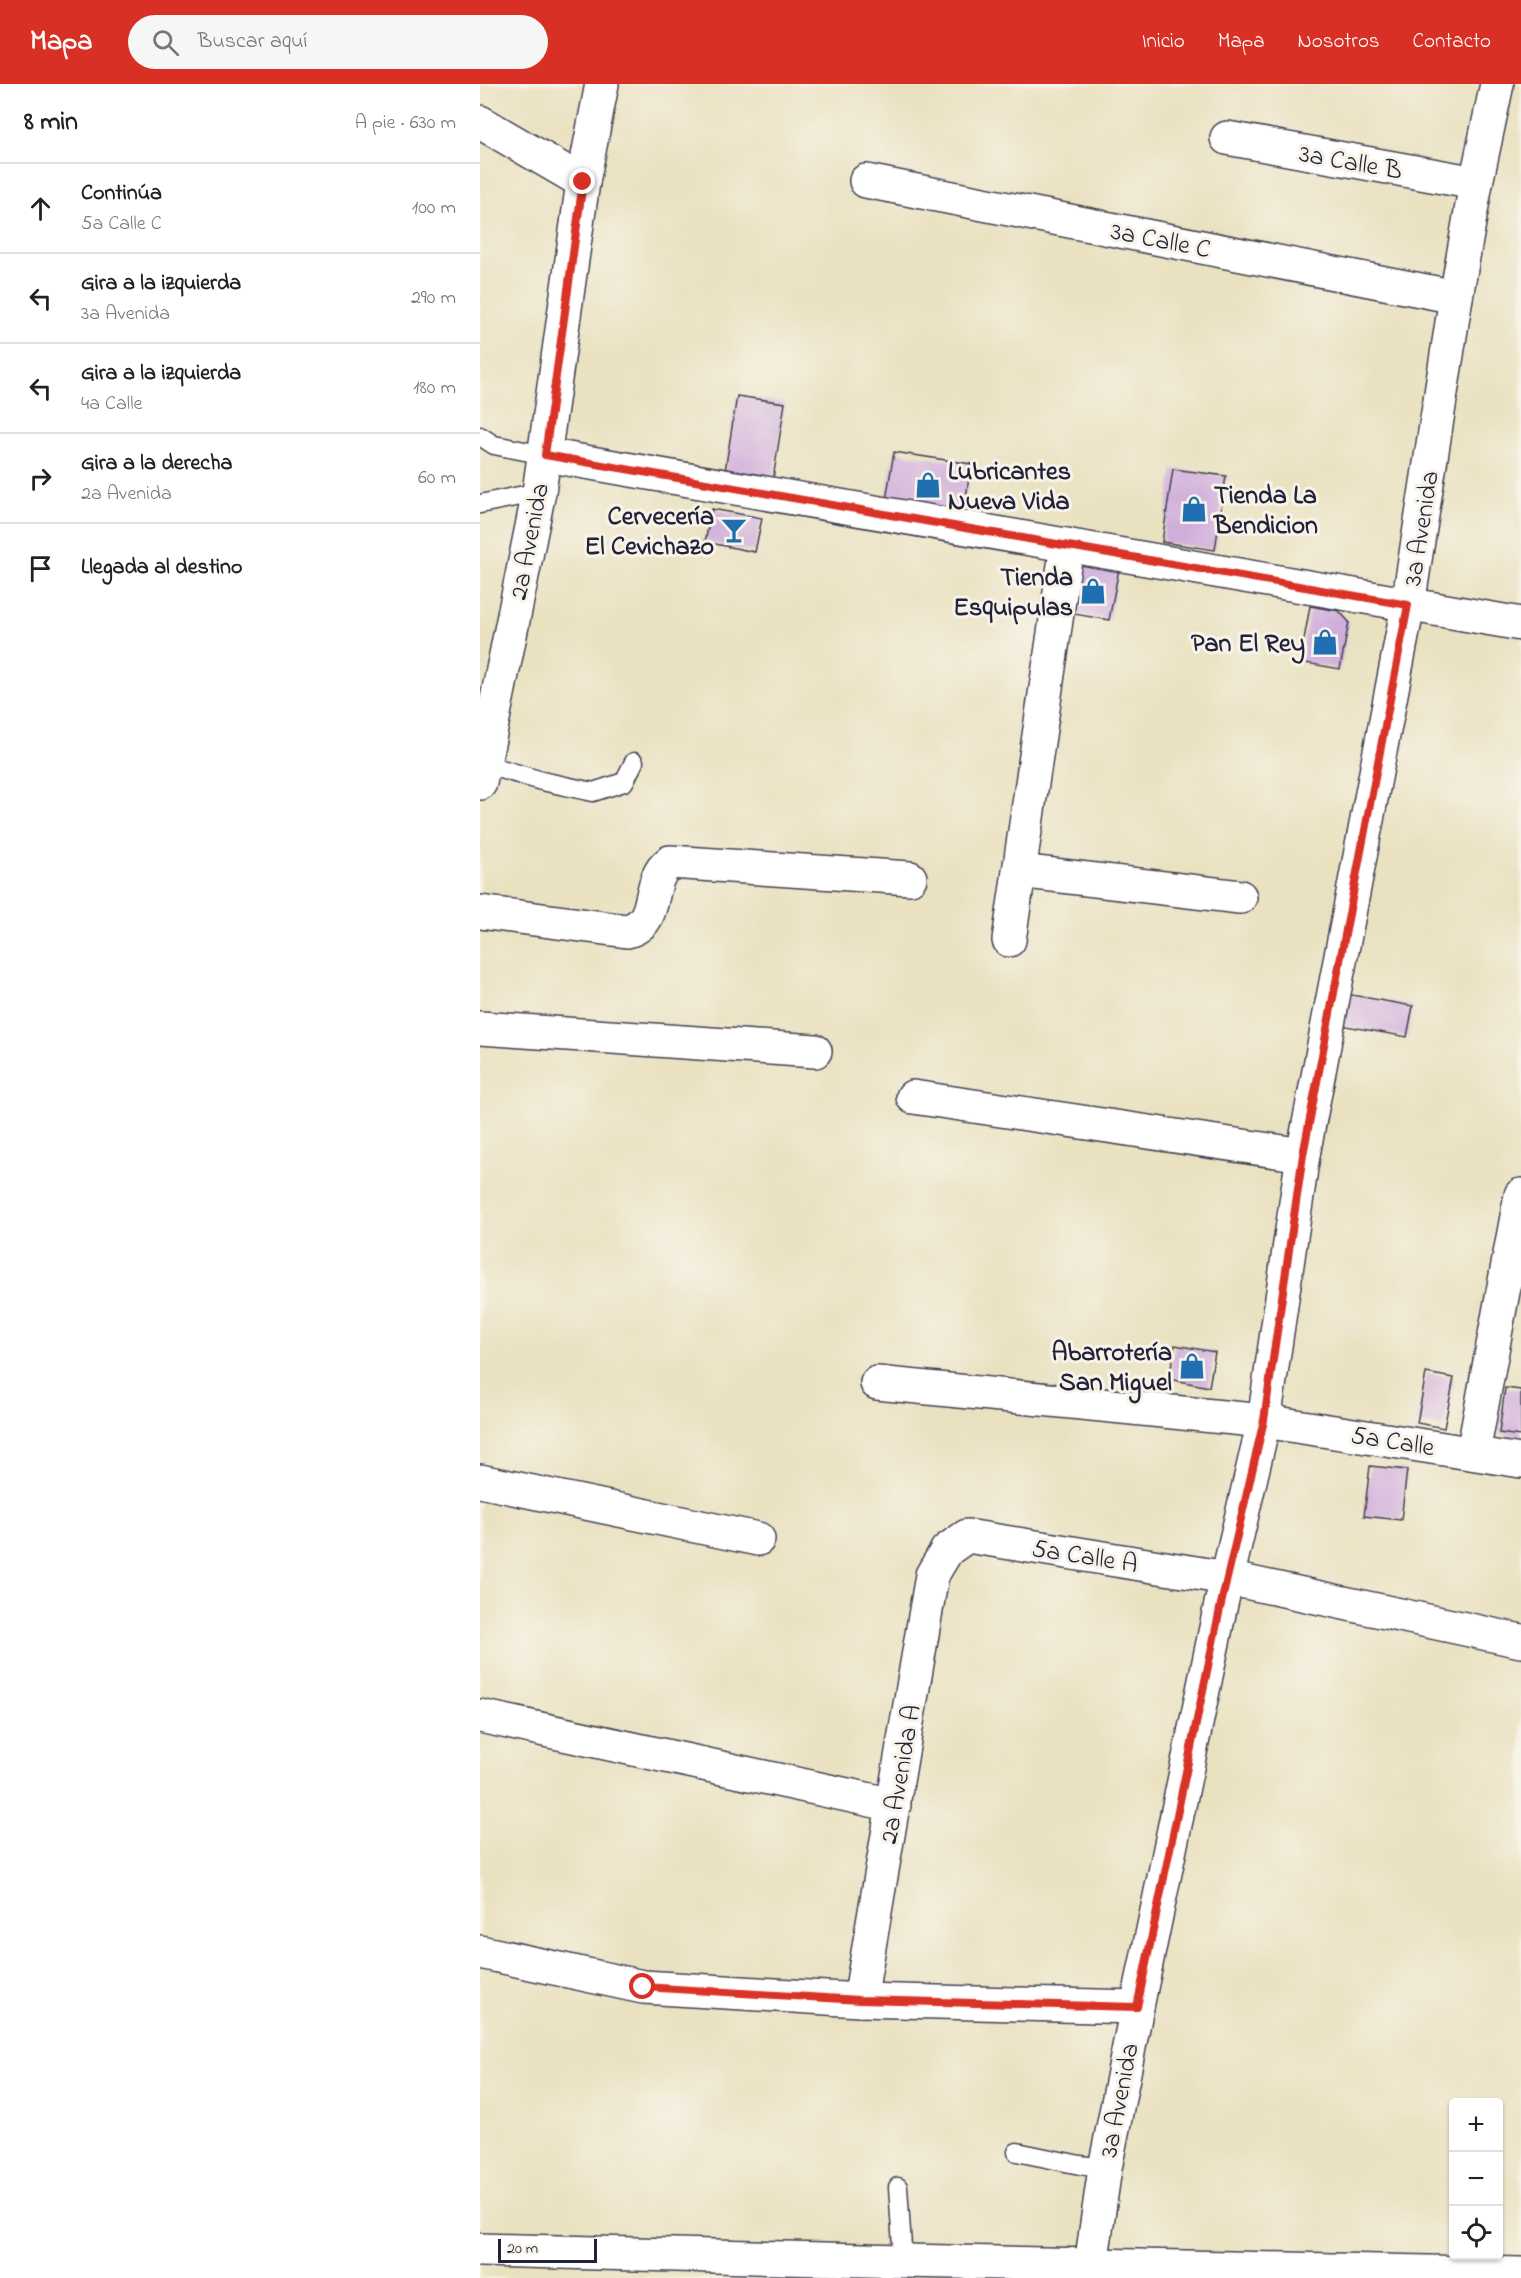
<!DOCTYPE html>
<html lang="es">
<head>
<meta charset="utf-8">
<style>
  body { margin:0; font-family:"Indie Flower",sans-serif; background:#f6f6f6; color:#222 }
  .controls { position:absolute; right:18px; bottom:18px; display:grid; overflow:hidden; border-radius:6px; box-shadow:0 2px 4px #0004 }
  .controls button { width:54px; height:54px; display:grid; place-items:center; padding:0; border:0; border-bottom:2px solid #e0e0e0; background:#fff; color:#222; font:30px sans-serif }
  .scale { position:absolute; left:18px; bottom:15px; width:99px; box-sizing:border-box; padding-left:6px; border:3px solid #22223b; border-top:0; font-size:16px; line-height:21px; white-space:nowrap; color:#22223b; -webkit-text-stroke:4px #f7f3e8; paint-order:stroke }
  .stop { position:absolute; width:18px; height:18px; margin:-14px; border:4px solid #d93025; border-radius:50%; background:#fff }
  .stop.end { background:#d93025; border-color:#fff; box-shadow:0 2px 6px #0008 }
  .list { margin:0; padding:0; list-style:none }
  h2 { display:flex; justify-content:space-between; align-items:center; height:78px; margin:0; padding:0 24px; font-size:26px }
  h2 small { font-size:20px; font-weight:400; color:#767676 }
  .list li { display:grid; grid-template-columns:39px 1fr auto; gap:18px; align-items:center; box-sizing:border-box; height:90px; padding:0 24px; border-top:2px solid #e0e0e0 }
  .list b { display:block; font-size:22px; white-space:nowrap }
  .list p { margin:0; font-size:20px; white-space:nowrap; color:#767676 }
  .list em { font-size:20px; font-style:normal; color:#767676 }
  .icon { flex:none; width:33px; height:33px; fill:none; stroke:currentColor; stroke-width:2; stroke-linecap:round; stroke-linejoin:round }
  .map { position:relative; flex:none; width:1041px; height:2194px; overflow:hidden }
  header { display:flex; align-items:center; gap:36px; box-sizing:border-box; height:84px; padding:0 30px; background:#d93025; color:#fff }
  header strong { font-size:28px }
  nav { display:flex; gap:33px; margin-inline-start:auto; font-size:21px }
  .search { width:420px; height:54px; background:#f6f6f6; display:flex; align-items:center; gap:15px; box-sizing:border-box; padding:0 21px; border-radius:33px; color:#767676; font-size:22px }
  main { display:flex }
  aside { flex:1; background:#fff }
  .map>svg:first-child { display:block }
  .building { fill:#d0aedb }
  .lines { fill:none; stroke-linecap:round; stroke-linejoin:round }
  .service-casing { stroke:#403f4f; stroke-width:21 }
  .minor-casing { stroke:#403f4f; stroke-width:36 }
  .tertiary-casing { stroke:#403f4f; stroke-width:36 }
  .service { stroke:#fff; stroke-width:18 }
  .minor { stroke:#fff; stroke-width:33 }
  .tertiary { stroke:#fff; stroke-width:33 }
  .route { stroke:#d93025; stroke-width:8 }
  .labels { text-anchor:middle; stroke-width:6; stroke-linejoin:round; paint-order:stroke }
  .street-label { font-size:26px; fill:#22223b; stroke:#f7f3e8 }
  .poi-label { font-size:26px; font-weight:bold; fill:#22223b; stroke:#f7f3e8; text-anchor:end }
</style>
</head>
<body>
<header>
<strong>Mapa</strong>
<div class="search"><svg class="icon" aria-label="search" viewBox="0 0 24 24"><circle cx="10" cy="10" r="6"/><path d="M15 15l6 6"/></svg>Buscar aquí</div>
<nav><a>Inicio</a><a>Mapa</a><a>Nosotros</a><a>Contacto</a></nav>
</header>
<main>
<aside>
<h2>8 min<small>A pie · 630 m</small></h2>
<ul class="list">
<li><svg class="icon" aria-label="ahead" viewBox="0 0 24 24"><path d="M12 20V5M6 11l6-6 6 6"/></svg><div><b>Continúa</b><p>5a Calle C</p></div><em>100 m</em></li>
<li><svg class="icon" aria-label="left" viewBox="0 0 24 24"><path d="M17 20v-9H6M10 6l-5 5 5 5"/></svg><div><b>Gira a la izquierda</b><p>3a Avenida</p></div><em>290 m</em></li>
<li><svg class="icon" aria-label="left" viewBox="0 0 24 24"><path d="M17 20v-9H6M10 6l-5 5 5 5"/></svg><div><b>Gira a la izquierda</b><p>4a Calle</p></div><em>180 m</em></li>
<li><svg class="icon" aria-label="right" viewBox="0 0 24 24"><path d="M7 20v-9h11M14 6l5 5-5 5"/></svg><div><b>Gira a la derecha</b><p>2a Avenida</p></div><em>60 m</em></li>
<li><svg class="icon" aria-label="arrive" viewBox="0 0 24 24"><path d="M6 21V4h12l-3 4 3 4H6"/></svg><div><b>Llegada al destino</b></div></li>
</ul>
</aside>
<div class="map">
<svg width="1041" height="2194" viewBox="0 0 1041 2194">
  <rect width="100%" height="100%" fill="#f7f3e8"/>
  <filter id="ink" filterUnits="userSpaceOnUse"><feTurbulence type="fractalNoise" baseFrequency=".0167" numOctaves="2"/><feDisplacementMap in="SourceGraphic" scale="12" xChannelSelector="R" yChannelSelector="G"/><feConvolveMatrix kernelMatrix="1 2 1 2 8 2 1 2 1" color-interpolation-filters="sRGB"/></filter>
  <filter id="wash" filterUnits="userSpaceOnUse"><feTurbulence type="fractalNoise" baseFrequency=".008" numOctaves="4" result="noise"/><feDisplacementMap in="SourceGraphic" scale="24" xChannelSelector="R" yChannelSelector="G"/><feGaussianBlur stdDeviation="1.35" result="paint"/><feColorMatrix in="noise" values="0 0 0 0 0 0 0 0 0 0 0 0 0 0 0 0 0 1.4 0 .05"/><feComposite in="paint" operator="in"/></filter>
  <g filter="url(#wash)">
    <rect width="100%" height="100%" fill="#eae1c0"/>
    <g id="blocks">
      <g class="building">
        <polygon points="257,312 305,319 293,395 245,387"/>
        <polygon points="414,368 491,380 483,434 405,422"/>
        <polygon points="693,385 746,392 735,466 682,458"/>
        <polygon points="232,425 282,434 275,468 225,458"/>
        <polygon points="597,477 639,485 629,536 588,529"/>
        <polygon points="830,522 859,527 869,538 860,585 820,578"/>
        <polygon points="866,910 933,922 927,953 860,941"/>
        <polygon points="695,1261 735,1268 729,1303 689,1295"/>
        <polygon points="946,1289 974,1294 964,1344 937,1339"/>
        <polygon points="1025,1304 1041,1306 1041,1352 1019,1349"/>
        <polygon points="890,1382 927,1386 921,1436 884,1432"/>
      </g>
    </g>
  </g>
  <g filter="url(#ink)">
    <use href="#blocks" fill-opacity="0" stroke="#403f4f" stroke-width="1.5"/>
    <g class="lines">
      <g class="service-casing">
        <g id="service">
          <polyline points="0,352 14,361 65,371"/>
          <polyline points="0,420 59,408"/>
          <polyline points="4,680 62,697 113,708 144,698 154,678"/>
          <polyline points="537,2068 600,2081 625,2084"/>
          <polyline points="418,2103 423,2177"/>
        </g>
      </g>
      <g class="minor-casing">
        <g id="minor">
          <polyline points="0,38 103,98"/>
          <polyline points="747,54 996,99"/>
          <polyline points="386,97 976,213"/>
          <polyline points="65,371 1041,540"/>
          <polyline points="0,699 59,408 103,98 122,0"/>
          <polyline points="539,787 760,813"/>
          <path d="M0,828L147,847C182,838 164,797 190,778L430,794"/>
          <polyline points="529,856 587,461"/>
          <polyline points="0,944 335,967"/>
          <polyline points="433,1013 823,1071"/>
          <polyline points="397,1299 784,1337 1041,1377"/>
          <polyline points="993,1369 1041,1111"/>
          <polyline points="0,1397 278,1455"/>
          <polyline points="0,1632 414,1721"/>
          <polyline points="0,1868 163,1903 380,1916 657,1923"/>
          <polyline points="380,1916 452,1491 467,1466 487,1452 747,1494 1041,1557"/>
          <polyline points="611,2181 625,2084 657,1923 741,1520 784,1337 823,1071 928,521 976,213 996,99 1017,0"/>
        </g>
      </g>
      <g class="tertiary-casing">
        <polyline id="tertiary" points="0,2166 423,2177 1041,2190"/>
      </g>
      <use href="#service" class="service"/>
      <use href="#minor" class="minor"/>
      <use href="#tertiary" class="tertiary"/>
    </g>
  </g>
  <g class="lines" filter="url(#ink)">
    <polyline class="route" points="103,98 65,371 928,521 823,1071 784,1336 741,1520 657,1923 380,1916 163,1903"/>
  </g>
  <defs>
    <g id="shop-bare" transform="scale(2.07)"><path d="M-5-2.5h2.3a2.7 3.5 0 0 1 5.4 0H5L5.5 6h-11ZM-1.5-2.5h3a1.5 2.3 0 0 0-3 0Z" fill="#1f6fb2" stroke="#f7f3e8" stroke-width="2.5" paint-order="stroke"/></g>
    <g id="bar-bare" transform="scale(2.07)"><path d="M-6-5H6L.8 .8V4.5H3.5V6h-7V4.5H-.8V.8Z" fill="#1f6fb2" stroke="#f7f3e8" stroke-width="2.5" paint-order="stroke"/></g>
  </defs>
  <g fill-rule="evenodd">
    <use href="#shop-bare" x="448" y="401"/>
    <use href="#shop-bare" x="714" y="425"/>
    <use href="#bar-bare" x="254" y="446"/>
    <use href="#shop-bare" x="613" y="507"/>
    <use href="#shop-bare" x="845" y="558"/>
    <use href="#shop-bare" x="712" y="1282"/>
  </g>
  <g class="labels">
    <g class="street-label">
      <text transform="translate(871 77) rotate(10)" y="9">3a Calle B</text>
      <text transform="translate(681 155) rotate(11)" y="9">3a Calle C</text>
      <text transform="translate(940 444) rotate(-81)" y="9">3a Avenida</text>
      <text transform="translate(48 457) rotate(-79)" y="9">2a Avenida</text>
      <text transform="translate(913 1356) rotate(9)" y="9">5a Calle</text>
      <text transform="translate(605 1471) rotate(9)" y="9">5a Calle A</text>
      <text transform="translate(419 1690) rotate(-80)" y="9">2a Avenida A</text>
      <text transform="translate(638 2016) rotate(-79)" y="9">3a Avenida</text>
    </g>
    <g class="poi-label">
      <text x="468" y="395" text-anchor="start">Lubricantes<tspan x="468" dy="30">Nueva Vida</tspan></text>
      <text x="734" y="419" text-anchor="start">Tienda La<tspan x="734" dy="30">Bendicion</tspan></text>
      <text x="234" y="440">Cervecería<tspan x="234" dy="30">El Cevichazo</tspan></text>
      <text x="593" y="501">Tienda<tspan x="593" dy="30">Esquipulas</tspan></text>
      <text x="825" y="567">Pan El Rey</text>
      <text x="692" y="1276">Abarrotería<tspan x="692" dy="30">San Miguel</tspan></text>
    </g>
  </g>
</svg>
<div class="controls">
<button>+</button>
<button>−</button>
<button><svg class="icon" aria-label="locate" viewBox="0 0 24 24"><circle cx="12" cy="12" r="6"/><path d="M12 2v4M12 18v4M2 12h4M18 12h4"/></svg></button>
</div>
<div class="scale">20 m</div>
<div class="stop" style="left:163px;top:1903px"></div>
<div class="stop end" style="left:103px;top:98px"></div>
</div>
</main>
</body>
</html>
